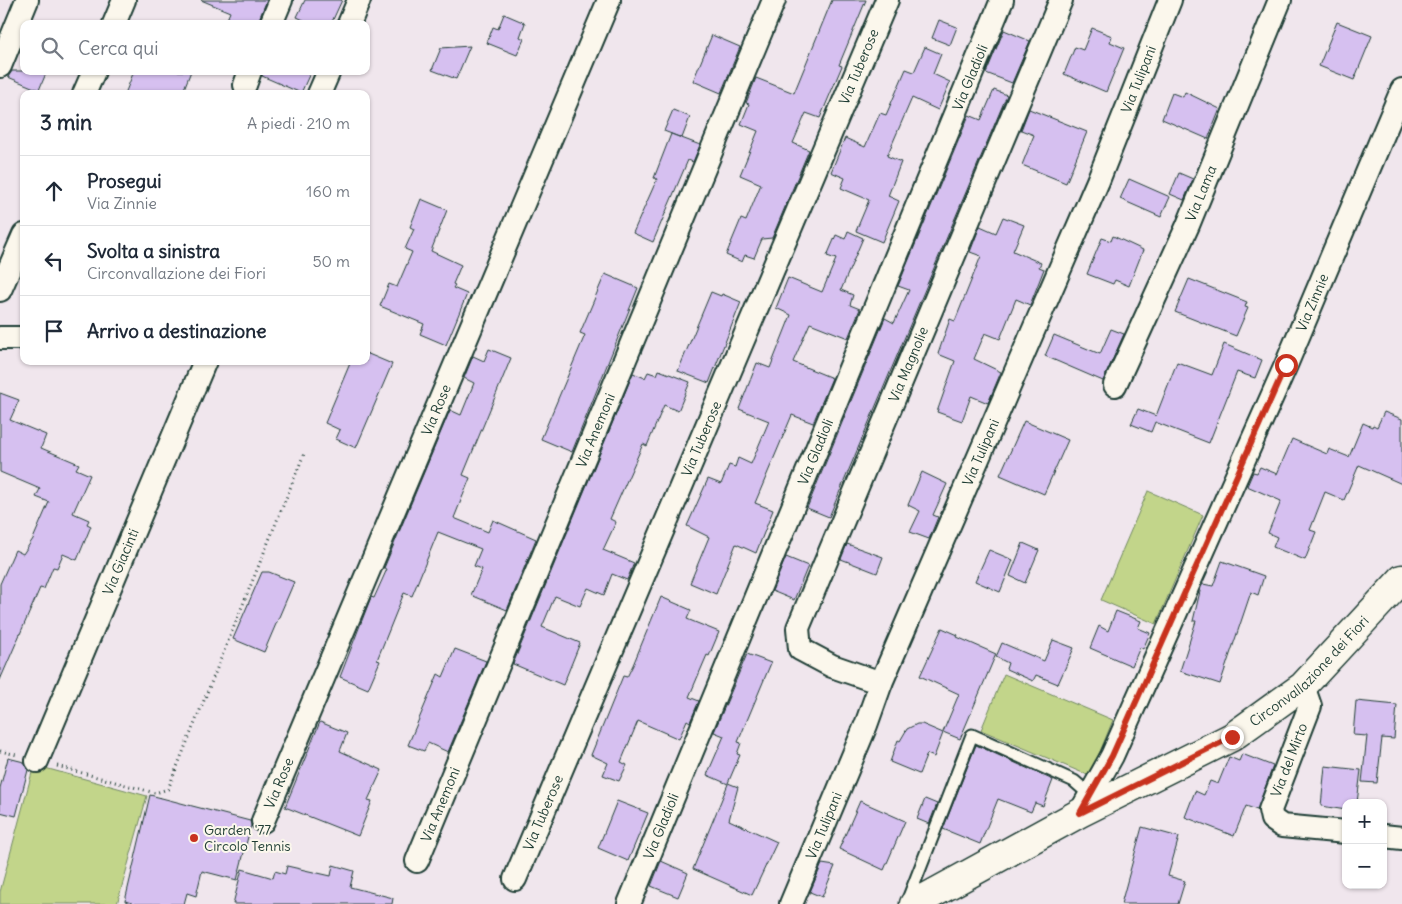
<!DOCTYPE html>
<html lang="it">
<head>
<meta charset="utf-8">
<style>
  body { margin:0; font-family:Delius,sans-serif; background:#f2f2f3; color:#1f2937 }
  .controls { position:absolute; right:15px; bottom:15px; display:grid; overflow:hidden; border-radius:10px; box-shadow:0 1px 4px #0004 }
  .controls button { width:45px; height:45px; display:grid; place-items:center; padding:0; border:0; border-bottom:1px solid #e0e1e3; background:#fff; color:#1f2937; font:25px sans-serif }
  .stop { position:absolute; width:15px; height:15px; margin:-11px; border:4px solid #c8321e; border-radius:50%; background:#fff }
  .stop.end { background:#c8321e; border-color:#fff; box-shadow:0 1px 5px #0008 }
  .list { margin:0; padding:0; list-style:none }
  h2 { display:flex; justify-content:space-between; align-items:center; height:65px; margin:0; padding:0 20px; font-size:21px }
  h2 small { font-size:16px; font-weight:400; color:#747a83 }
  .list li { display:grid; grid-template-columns:32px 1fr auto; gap:15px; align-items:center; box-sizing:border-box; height:70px; padding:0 20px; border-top:1px solid #e0e1e3 }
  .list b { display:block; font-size:19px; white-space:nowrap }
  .list p { margin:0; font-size:16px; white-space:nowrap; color:#747a83 }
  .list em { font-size:16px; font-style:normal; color:#747a83 }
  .icon { flex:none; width:28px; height:28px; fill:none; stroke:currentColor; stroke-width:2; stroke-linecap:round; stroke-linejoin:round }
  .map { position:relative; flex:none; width:1402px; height:904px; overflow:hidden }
  .search { position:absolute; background:#fff; box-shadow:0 1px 4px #0004; left:20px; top:20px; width:350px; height:55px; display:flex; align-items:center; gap:12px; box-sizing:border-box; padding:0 18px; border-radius:10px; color:#747a83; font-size:19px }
  .panel { position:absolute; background:#fff; box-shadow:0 1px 4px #0004; left:20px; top:90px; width:350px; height:275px; border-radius:10px }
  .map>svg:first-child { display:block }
  .green { fill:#c2d58a; stroke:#70895f }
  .building { fill:#d6c0f0; stroke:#1f3d34 }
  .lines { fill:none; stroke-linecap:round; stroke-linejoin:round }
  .service-casing { stroke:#1f3d34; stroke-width:15 }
  .minor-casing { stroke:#1f3d34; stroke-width:26 }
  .tertiary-casing { stroke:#1f3d34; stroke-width:31 }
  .path { stroke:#1f3d34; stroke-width:3; stroke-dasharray:1 4; stroke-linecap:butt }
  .service { stroke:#fbf7ec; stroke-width:11 }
  .minor { stroke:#fbf7ec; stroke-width:22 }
  .tertiary { stroke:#fbf7ec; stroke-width:28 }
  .route { stroke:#c8321e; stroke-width:6 }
  .poi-dot { fill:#c8321e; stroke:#fbf7ec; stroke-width:2 }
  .labels { text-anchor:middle; stroke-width:4; stroke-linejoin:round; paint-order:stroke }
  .street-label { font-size:14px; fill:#1f3d34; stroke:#fbf7ec }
  .poi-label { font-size:14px; fill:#1f3d34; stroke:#fbf7ec; text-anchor:start }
</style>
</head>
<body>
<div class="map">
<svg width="1402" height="904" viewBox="0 0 1402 904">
  <rect width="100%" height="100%" fill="#f0e6ed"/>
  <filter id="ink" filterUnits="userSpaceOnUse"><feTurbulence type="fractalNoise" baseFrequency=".02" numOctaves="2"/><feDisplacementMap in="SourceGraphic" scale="10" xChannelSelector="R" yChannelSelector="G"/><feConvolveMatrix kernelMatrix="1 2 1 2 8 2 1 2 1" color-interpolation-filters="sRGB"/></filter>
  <g filter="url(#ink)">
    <g class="green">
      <polygon points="1148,491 1203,515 1156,624 1101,600"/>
      <polygon points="1004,674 1113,720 1090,776 981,730"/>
      <polygon points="34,765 147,796 117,904 0,904 0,892"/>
    </g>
    <g class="building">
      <polygon points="201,0 267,0 257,24 225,24 230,12"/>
      <polygon points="305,0 342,0 331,24 312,24 297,17"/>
      <polygon points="832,0 866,0 839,65 842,66 820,118 806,113 793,143 809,150 772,238 762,239 754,258 745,255 742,262 726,255 741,219 746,221 761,184 740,175 758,131 741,124 749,104 746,103 756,78 794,93"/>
      <polygon points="504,14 525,23 520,37 524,39 517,55 487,43 493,27 498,29"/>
      <polygon points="939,20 957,27 950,45 932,38"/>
      <polygon points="1337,22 1372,36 1354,80 1319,66"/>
      <polygon points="1092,28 1112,36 1110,42 1124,48 1106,92 1064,74 1075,47 1083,50"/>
      <polygon points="1004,30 1030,41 1012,83 986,73"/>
      <polygon points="712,35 740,47 721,93 693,81"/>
      <polygon points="470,46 456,79 432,70 441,48"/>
      <polygon points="925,47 941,54 933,74 950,82 938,110 912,98 887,156 901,162 888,196 899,201 882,242 856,231 869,200 841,188 845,178 831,172 845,138 865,147 880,113 886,115 906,69 914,72"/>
      <polygon points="12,71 47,71 39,90 8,77"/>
      <polygon points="134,71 191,71 182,94 125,94"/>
      <polygon points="263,71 311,71 301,93 262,76"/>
      <polygon points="994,90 1007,95 829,517 807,508 885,318 894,323 909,290 898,286 969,115 981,120"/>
      <polygon points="1185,92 1220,109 1208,139 1162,119 1172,93 1183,97"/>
      <polygon points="1029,109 1087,132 1066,183 1022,165 1034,135 1021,130"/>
      <polygon points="673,110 690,117 682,138 664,131"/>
      <polygon points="671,134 700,145 693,162 688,160 653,242 633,233 657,179 654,178"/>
      <polygon points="1179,173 1193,179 1184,200 1170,194"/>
      <polygon points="1129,179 1170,197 1161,217 1120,199"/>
      <polygon points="421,199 447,210 431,251 461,265 453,284 455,285 453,288 467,294 446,345 420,334 424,324 380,306 389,284 397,287 412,252 405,249 414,229 410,227"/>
      <polygon points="1003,217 1024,225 1013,251 1041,263 1039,267 1044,269 1030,305 1016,299 1000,339 985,333 974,359 1001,372 988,403 971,396 962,421 937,412 955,361 938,354 950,319 955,321 981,256 970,252 980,226 996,233"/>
      <polygon points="848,231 863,238 841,290 853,295 850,305 860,309 848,338 810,323 793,362 832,378 813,423 792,415 755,503 773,510 756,553 736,544 716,594 690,583 709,537 687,526 708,479 721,484 729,465 735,467 738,458 751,464 769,421 739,409 757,363 770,368 791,315 776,308 788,278 822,292 836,259 827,256 836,235 845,239"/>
      <polygon points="1113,236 1143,250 1129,286 1115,280 1113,284 1087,274 1102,238 1111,241"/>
      <polygon points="605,274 638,288 572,452 541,439 585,335 580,333"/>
      <polygon points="1189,279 1247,302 1245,307 1248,308 1236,336 1175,312"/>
      <polygon points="711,292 721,296 722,294 741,302 709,383 678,371"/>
      <polygon points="1111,329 1124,334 1103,381 1045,356 1054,335 1100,354"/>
      <polygon points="1224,344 1262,360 1255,378 1237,372 1209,443 1155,422 1151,432 1131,424 1138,409 1156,416 1177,362 1212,375"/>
      <polygon points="489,349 511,358 463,475 470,478 454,518 488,532 493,520 536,539 507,610 471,595 482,569 474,566 481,549 438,532 412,596 404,593 377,660 380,661 368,689 340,677 371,597 374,598 387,569 384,568 450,410 461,415 474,383 464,378 473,356 484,361"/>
      <polygon points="366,353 392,364 356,448 336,439 340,430 325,423 351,361 366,361"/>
      <polygon points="659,370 690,382 678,411 664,405 647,446 643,444 610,519 616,522 603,550 634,563 627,580 612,574 604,595 588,588 580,606 555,596 542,627 580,643 563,685 513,664 633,373 645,378 648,372 657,375"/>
      <polygon points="0,393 19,400 10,420 46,435 41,448 79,464 76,469 90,475 73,513 89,520 87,524 91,526 77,560 63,554 57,568 53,567 44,589 40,588 0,680 0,584 15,550 23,554 33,539 49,502 36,497 40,489 0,472"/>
      <polygon points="1384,412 1402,419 1402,484 1359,465 1344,500 1325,492 1310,530 1316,532 1305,560 1273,547 1277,537 1268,533 1281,501 1247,486 1253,472 1257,473 1260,467 1277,474 1292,439 1327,454 1329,449 1349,457 1363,423 1372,427 1373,425 1377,427"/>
      <polygon points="1024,421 1068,440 1044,494 1000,475"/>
      <polygon points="922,472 947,484 933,515 938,517 929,539 910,532 920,511 908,505"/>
      <polygon points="1023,543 1039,550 1025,583 1010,576"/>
      <polygon points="847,544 883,557 877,573 841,559"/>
      <polygon points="989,550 1013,560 1000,592 975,581"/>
      <polygon points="786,557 808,566 794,600 772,591"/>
      <polygon points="1222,561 1264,576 1258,595 1251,592 1220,684 1180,671 1196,621 1193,621 1201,587 1203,584 1213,586"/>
      <polygon points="262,572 269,572 294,582 264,652 233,639"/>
      <polygon points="661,597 691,610 687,619 719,632 709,656 707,655 689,697 699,701 690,722 687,720 679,739 638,721 621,762 627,765 619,781 603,775 608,763 591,755 623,676 627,677 633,665"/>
      <polygon points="1116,611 1141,621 1138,628 1150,633 1143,649 1140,647 1132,666 1090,648 1099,626 1108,631"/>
      <polygon points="942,628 958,635 957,637 996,654 960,739 943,732 959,694 920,676"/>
      <polygon points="1053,640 1074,648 1058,684 1036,675 1033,681 1006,669 1008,663 996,657 1002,643 1044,661"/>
      <polygon points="455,649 486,661 448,752 428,743 424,751 408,745 438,674 443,677"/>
      <polygon points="747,654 771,663 738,742 741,743 737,754 740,755 728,783 738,787 729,820 777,842 752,895 693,869 728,784 707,775 724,736 714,732"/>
      <polygon points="1356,701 1397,705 1394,739 1382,738 1377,783 1362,782 1367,736 1353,735"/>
      <polygon points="320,722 347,733 340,751 382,770 368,800 372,801 358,836 285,807"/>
      <polygon points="917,724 922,724 943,733 934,757 927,754 919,774 890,762 898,740 900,741 907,729"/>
      <polygon points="976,745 1053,780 1043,806 1035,803 1031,812 998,799 980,844 943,829"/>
      <polygon points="1242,754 1273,766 1257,810 1246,806 1234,836 1185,817 1195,791 1204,795 1210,781 1218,784 1229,757 1239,761"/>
      <polygon points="8,758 24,762 28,770 16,816 0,812 0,788"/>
      <polygon points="1325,766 1361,770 1357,803 1346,803 1346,810 1321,806"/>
      <polygon points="150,795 250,821 251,825 237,880 202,871 196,896 187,893 184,904 135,904 125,901"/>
      <polygon points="925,799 937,804 929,824 917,819"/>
      <polygon points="617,801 648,813 628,861 598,848"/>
      <polygon points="860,801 905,821 884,870 839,849"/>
      <polygon points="1142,827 1179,837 1168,876 1185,881 1178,904 1121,904"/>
      <polygon points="661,861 688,873 678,897 651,886"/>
      <polygon points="822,864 835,866 822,897 810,892"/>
      <polygon points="333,865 354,871 350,887 393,898 392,904 233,904 242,869 273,878 275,871 285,874 287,866 331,876"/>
    </g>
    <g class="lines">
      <g class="service-casing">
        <polyline id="service" points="907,902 972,735 1074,781 1090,795"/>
      </g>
      <g class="minor-casing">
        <g id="minor">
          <polyline points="114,24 124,0"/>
          <polyline points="271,24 281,0"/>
          <polyline points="349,24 359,0"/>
          <polyline points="0,66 27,0"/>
          <polyline points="245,85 250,71"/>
          <polyline points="84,94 94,71"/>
          <polyline points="319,94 329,71"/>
          <polyline points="0,290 24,235"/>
          <polyline points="0,338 24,338"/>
          <path id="s1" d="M1115,385L1188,225L1280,0"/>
          <path id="s2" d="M881,683L832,666L800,649L798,628L1061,0"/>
          <polyline points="1303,686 1310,706 1270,810 1272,819 1282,826 1346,832"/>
          <path id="s3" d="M37,761L205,361"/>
          <path id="s4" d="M1080,813L1112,756L1286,365L1402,90"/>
          <path id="s5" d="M263,821L609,0"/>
          <polyline points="1383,836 1402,838"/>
          <path id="s6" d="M417,861L774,0"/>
          <path id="s7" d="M515,879L887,0"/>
          <path id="s8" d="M629,904L1002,0"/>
          <path id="s9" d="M791,904L866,725L881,683L1098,181L1170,0"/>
        </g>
      </g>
      <g class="tertiary-casing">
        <g id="tertiary">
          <path id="s10" d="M914,904L1080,813L1232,737L1303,686L1402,579"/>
        </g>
      </g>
      <g class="path">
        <polyline points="0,751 17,755"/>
        <polyline points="57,766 155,793 168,789 304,454"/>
      </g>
      <use href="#service" class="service"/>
      <use href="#minor" class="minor"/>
      <use href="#tertiary" class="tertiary"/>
    </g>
  </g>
  <g class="lines" filter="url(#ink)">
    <polyline class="route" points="1232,737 1080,813 1112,756 1286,365"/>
  </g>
  <circle class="poi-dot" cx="194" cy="838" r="5"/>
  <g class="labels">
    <g class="street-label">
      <text dy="5" stroke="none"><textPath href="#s7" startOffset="882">Via Tuberose</textPath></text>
      <text dy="5" stroke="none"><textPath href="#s8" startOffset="894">Via Gladioli</textPath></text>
      <text dy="5" stroke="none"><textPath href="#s9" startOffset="895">Via Tulipani</textPath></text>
      <text dy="5" stroke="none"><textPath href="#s1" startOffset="210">Via Lama</textPath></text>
      <text dy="5" stroke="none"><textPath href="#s4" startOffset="561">Via Zinnie</textPath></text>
      <text dy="5" stroke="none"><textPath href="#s2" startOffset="395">Via Magnolie</textPath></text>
      <text dy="5" stroke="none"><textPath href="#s5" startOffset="446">Via Rose</textPath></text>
      <text dy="5" stroke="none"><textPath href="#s6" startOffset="466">Via Anemoni</textPath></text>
      <text dy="5" stroke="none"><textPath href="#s7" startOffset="478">Via Tuberose</textPath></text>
      <text dy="5" stroke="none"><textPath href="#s8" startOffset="489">Via Gladioli</textPath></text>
      <text dy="5" stroke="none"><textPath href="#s9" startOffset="490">Via Tulipani</textPath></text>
      <text dy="5" stroke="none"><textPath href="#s3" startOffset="216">Via Giacinti</textPath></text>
      <text dy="5" stroke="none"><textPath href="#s10" startOffset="461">Circonvallazione dei Fiori</textPath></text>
      <text transform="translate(1289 760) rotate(-69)" y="5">Via del Mirto</text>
      <text dy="5" stroke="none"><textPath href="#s5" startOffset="41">Via Rose</textPath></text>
      <text dy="5" stroke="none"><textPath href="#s6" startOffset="61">Via Anemoni</textPath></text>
      <text dy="5" stroke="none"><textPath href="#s7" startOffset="72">Via Tuberose</textPath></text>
      <text dy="5" stroke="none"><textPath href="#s8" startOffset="84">Via Gladioli</textPath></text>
      <text dy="5" stroke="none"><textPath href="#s9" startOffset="85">Via Tulipani</textPath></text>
    </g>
    <g class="poi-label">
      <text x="204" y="835">Garden '77<tspan x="204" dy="16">Circolo Tennis</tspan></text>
    </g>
  </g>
</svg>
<div class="controls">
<button>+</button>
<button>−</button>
</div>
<div class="stop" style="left:1286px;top:365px"></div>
<div class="stop end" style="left:1232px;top:737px"></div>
<div class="search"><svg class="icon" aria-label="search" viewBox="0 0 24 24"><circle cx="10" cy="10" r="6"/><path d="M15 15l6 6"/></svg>Cerca qui</div>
<section class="panel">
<h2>3 min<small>A piedi · 210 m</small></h2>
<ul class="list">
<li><svg class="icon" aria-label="ahead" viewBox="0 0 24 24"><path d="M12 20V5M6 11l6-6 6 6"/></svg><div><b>Prosegui</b><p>Via Zinnie</p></div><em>160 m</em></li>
<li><svg class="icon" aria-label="left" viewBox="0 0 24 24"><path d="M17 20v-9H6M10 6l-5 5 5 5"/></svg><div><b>Svolta a sinistra</b><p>Circonvallazione dei Fiori</p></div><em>50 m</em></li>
<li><svg class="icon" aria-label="arrive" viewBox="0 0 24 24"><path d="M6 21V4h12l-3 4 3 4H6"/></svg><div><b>Arrivo a destinazione</b></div></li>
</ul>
</section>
</div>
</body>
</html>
